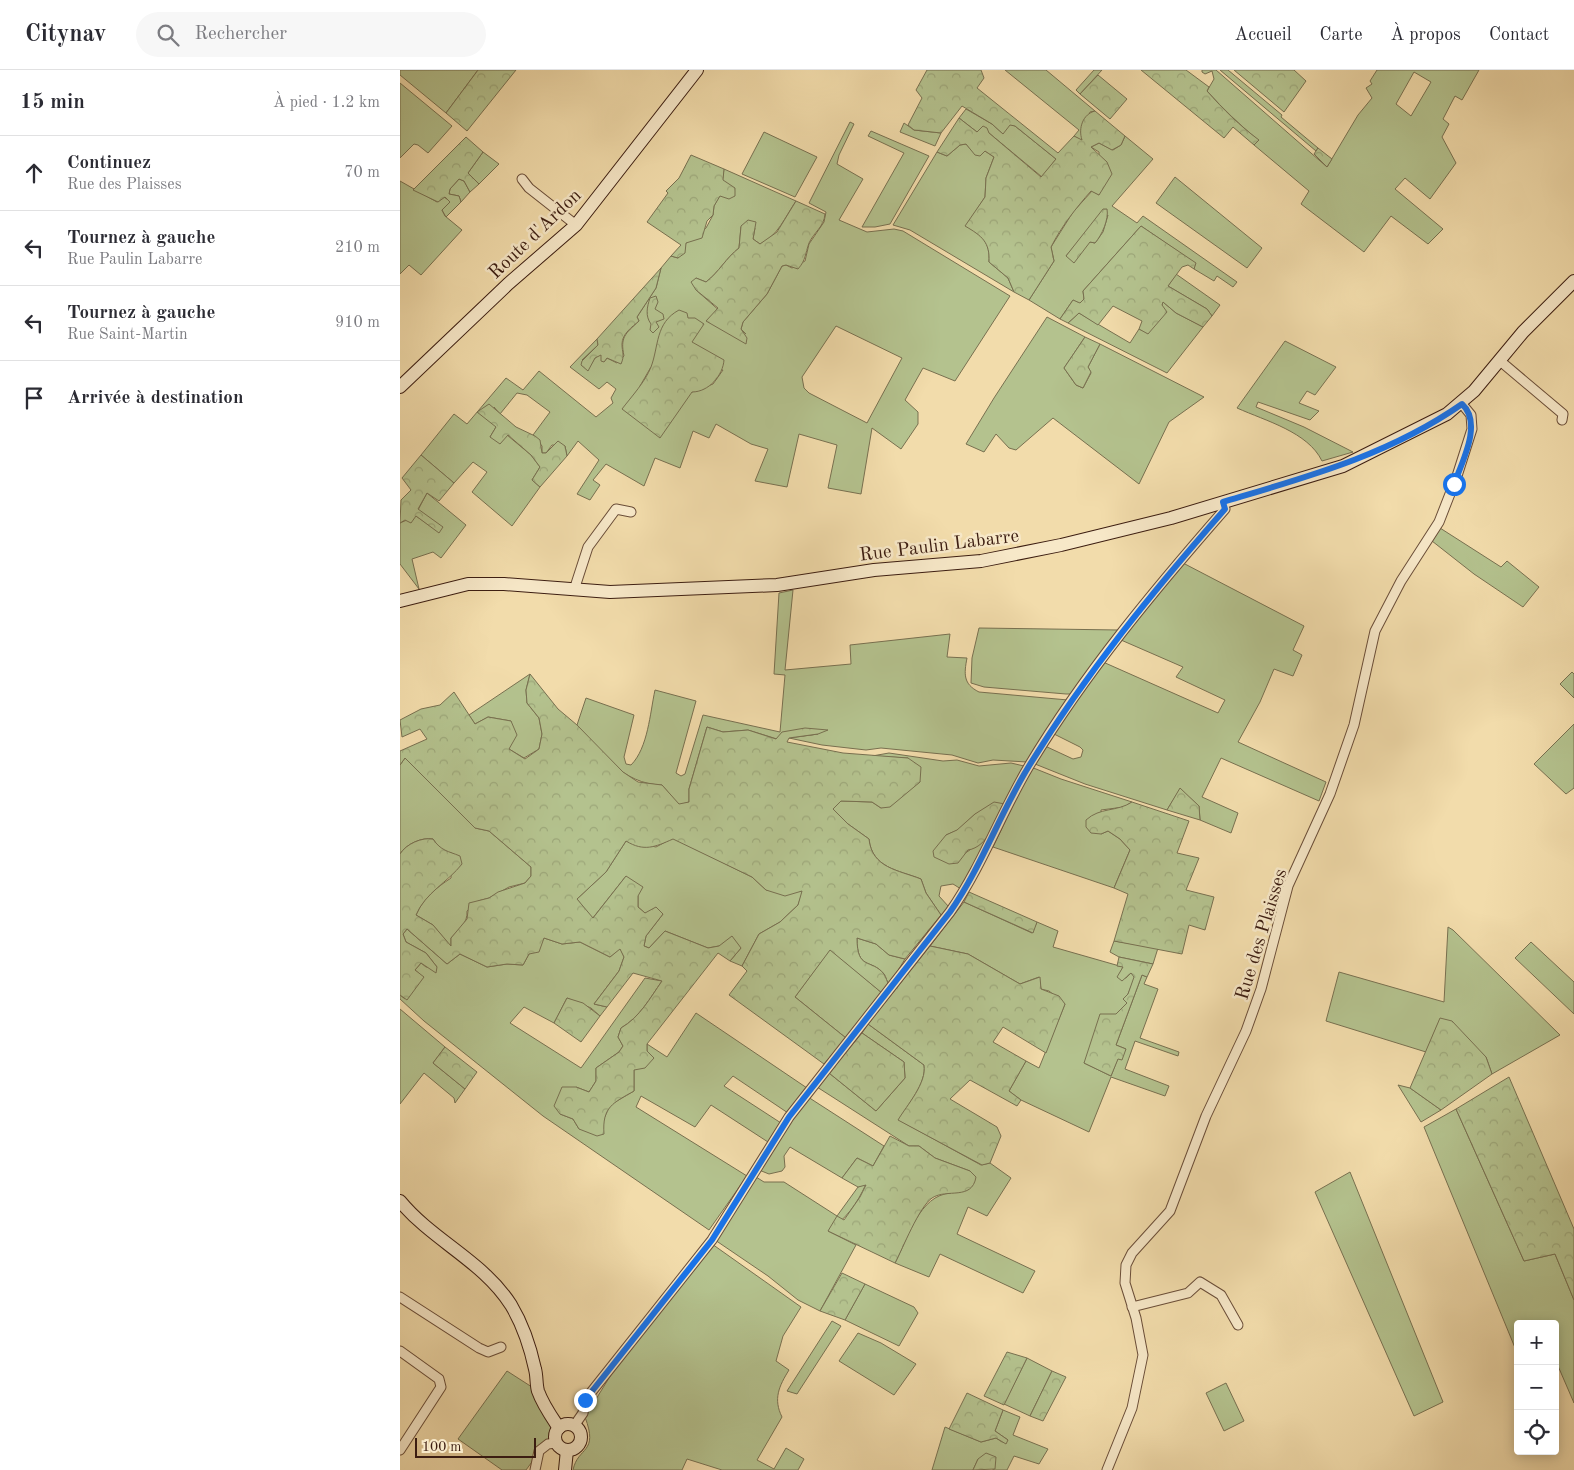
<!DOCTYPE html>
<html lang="fr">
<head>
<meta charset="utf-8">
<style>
  body { margin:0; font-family:"Old Standard TT",serif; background:#f7f7f7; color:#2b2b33 }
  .controls { position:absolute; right:15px; bottom:15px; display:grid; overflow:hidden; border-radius:5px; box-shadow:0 2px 12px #0003 }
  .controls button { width:45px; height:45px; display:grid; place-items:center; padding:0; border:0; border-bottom:1px solid #e1e1e2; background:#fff; color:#2b2b33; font:25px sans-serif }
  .scale { position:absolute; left:15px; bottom:12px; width:121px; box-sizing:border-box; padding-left:5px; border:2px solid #3c1d11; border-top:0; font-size:14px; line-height:18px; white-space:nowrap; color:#3c1d11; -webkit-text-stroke:4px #f7e8c8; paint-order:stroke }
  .stop { position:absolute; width:15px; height:15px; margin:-11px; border:4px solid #1a73e8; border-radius:50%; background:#fff }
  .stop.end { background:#1a73e8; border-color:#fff; box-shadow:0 1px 5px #0008 }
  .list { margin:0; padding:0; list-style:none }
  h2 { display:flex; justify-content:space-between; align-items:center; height:65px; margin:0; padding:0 20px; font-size:21px }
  h2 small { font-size:16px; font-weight:400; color:#7c7c81 }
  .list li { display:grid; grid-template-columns:32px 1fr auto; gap:15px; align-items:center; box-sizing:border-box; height:75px; padding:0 20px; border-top:1px solid #e1e1e2 }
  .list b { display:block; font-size:19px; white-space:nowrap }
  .list p { margin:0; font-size:16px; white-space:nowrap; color:#7c7c81 }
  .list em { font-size:16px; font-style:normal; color:#7c7c81 }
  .icon { flex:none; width:28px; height:28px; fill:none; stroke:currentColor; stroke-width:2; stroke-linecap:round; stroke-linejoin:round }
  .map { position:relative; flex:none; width:1174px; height:1400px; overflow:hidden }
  header { display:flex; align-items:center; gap:30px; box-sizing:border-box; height:70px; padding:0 25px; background:#fff; border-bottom:1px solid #e1e1e2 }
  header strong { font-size:24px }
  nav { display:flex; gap:28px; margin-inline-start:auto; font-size:18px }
  .search { width:350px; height:45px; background:#f7f7f7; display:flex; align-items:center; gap:12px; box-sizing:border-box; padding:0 18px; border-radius:28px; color:#7c7c81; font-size:19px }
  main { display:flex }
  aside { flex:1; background:#fff }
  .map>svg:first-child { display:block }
  .grass { fill:#b4c28e; stroke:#787050; fill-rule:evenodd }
  .forest { fill:url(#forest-crowns); stroke:#787050 }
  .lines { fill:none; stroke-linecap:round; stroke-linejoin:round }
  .street-casing { stroke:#6a4d38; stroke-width:11 }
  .secondary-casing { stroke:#3c1d11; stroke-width:14 }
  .street { stroke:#f7e8c8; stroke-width:9 }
  .secondary { stroke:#f7e8c8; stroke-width:12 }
  .route { stroke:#1a73e8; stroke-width:6 }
  .labels { text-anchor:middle; stroke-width:5; stroke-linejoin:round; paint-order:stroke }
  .street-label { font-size:19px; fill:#3c1d11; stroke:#f7e8c8 }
</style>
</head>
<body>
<header>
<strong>Citynav</strong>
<div class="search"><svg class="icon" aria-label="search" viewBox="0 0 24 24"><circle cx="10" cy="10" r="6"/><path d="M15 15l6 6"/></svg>Rechercher</div>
<nav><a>Accueil</a><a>Carte</a><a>À propos</a><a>Contact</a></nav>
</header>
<main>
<aside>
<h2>15 min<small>À pied · 1.2 km</small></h2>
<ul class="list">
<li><svg class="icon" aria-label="ahead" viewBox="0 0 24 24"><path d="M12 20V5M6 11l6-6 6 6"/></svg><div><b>Continuez</b><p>Rue des Plaisses</p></div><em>70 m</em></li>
<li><svg class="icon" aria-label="left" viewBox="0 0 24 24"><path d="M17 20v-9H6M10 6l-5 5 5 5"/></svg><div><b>Tournez à gauche</b><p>Rue Paulin Labarre</p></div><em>210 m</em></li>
<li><svg class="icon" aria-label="left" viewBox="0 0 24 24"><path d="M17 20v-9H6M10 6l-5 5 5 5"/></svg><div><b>Tournez à gauche</b><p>Rue Saint-Martin</p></div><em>910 m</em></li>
<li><svg class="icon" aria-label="arrive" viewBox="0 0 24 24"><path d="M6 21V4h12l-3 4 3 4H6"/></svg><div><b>Arrivée à destination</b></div></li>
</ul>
</aside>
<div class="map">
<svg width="1174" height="1400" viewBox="0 0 1174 1400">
  <defs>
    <pattern id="forest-crowns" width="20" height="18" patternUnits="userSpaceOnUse" patternTransform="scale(1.25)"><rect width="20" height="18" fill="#b4c28e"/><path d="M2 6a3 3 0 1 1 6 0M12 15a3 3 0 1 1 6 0" fill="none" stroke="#9ca679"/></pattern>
  </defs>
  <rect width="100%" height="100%" fill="#f2dcab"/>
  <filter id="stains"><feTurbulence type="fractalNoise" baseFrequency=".004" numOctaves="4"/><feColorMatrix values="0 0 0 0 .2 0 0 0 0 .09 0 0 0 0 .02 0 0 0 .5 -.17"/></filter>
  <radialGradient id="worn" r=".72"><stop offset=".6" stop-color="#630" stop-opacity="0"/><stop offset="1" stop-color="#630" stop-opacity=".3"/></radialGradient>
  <g class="grass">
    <polygon points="0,0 78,0 46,43 0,5"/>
    <polygon points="605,0 646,0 695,41 690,42 682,71 674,66 679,60"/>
    <polygon points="694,0 702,0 680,24 676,20"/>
    <path d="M802,0H816L927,97L958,45L972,28L966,18L972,14L970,11L977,0H1079L1062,30L1055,26L1043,49L1049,54L1042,67L1056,93L1030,129L1005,108L995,119L1043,159L1028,174L991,146L964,182L901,134L909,121L854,75L858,70C840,55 823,39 807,21L814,9L812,1L805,4L802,2ZM1014,2L1031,12L1011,46L996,34Z"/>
    <polygon points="820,0 828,0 882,45 881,47 918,78 916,81"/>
    <polygon points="0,13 52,56 28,83 18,75 14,74 0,88"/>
    <polygon points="566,39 592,54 602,63 610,54 615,56 656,89 642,107 589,63 577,62 559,48"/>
    <path d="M450,52L454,54L439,85L437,94L463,109L439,150L467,162L494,159L503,161L610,226L555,311L523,298L505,330L518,342V354L501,379L472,358L461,424L428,418L437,375L399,364L387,417L355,411L368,379L351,374L316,354L309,368L293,361L280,398L255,388L244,416L206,394L193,410L200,415L190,430L177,424L199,390L178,371L167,386L165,376L152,375L146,383H142V376L133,365L150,342L127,325L117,323L100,344L94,337L96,357L90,367L107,365L131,385L140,397L132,410L140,417L112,456L72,422L87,402L73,392L54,413L21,385L54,344L67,354L106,308L123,320L139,301L196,347L213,333L211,328L216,319L207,312L199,319L170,297L197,269L198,275L182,290L190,296L195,288L201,284L204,292L207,288L217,293L224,286C220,267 225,264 239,251L237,247L256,218L261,198L271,186L278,188L286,173L306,158L313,145L314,136L320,125L324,99L396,131C385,147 378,166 360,174L353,169L355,158L341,157L339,178C326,188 319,202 306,212L296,208V220L346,264L341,259L343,252L367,224L382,196L386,195L392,198L405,191L409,174L424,152L426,142L409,133ZM436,256L502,288L467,353L409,323L404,318L402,307ZM251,297L323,300L313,314L292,322L240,316Z"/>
    <polygon points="504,53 514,60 541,63 535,76 500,62"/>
    <polygon points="471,61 529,86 490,154 475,157 462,157 504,83 468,66"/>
    <polygon points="364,62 417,87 395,127 342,104"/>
    <path d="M725,66L753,89L712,136L737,153L743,146L837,212L833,217L817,206L814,211L794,199L795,193L741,156L683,221L684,229L680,234L673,230L660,249L629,230L654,191L651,177L673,142L692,121L699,125V82L691,77L699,73L713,80L721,75ZM708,145L703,162L695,173L690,172L666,186L682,167Z"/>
    <path d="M566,74L576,85L585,81L594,87L586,108L585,127L566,156C583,166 590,172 589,192L608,208L614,222L510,160L493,155L537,82L547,86L560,75Z"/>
    <polygon points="83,82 99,94 79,114 68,103"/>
    <polygon points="775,107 862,178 847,198 756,133"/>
    <polygon points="59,109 64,111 70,122 61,132 59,126 49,124 50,119"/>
    <polygon points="0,111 37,132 44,127 51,132 42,140 45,146 62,160 21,205 9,195 0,204"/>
    <polygon points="776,204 820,235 812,246 807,239 768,216"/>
    <polygon points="763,232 776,243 803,257 767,303 668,253 679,243 730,273 739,259 748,263 757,251"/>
    <polygon points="647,247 685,267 664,298 676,315 683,318 691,303 688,297 700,274 804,327 769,352 739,414 653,348 616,380 609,378 596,364 584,382 566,374 594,328"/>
    <path d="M885,271L936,297L915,325L907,321L899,333L919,341L910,350L858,332L856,337L904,357L953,382L922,391C908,362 866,351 837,338Z"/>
    <polygon points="27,423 66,455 41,488 33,482 12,489 19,519 0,494 0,453 16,446 39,462 18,440"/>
    <polygon points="1040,458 1101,497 1107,491 1139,517 1123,537 1074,504 1032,471"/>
    <polygon points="783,493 904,556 893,580 902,585 893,606 874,599 860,632 838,672 926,712 919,731 821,688 802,727 838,743 831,763 800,750 799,736 780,719 767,740 685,714 635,694 645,676 673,689 681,687 683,680 680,677 654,664 703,592 818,643 825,630 776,607 783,597 721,570"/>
    <path d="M393,520L385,600L451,594L450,575L550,564L547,587L567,588C564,604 563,614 579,622L668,630L627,692L593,690L578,693L552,685L481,678L466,680L422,675L389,668L418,664L377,669L348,660L323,662L307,657L289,719V732L279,735L262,715C222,714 202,683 177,655L186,628L234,645L224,687L226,694L231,695C248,678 250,643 255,620L296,631L276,703L281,706L285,704L303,645L380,662L385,605L374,604L379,523Z"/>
    <polygon points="579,558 719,560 671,624 666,624 584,617 571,613 572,588"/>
    <polygon points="1172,602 1174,604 1174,628 1160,614"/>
    <polygon points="130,604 126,620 127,633 139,648 142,664 139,679 124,688 109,679 111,651 88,647 75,654 69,645"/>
    <polygon points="1174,654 1174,718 1166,724 1134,694"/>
    <path d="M489,683L543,691L557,690L579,696L611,693L624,696L605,734L575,744L558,760L546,765L564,784L587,768L561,819L553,814L541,816L539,826L549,837L541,845L526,823L521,809C498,800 472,798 469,769L448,754L433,739L441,731L472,732L481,738L520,712L508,688L472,686Z"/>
    <path d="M5,688L75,758L89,761L131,797V806L125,813L109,817L89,828L78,831L67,841C68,853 59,859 51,868V877L33,855L16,845C23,828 36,818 51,808L52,783C42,782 39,778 33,769C22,767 6,774 0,784V695Z"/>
    <polygon points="631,697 661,709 732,732 724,737 701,740 701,764 708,761 720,769 730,780 714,818 593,777"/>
    <polygon points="273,768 352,807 366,820 403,821 398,835 380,852 359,864 342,896 330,891 341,878 319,876 308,878 265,861 249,878 244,876 246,866 263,844 245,843 238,837 238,826 226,806 192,849 177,829 206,802 226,771 256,777"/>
    <polygon points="564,832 632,863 637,852 658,861 653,877 723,897 718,907 726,908 731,903 735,907 728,924 724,929 727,933 716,944 684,993 711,1006 718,988 726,979 716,975 742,905 747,907 744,914 758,919 740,968 779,982 778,986 735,971 725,999 769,1016 765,1026 711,1007 689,1062 621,1030 609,1021 626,991 639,998 665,934 649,921 641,919 639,907 620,914 568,884 530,876"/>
    <polygon points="1048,857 1053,860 1160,965 1092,1004 1086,987 1040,949 1026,982 926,951 939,902 1044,932"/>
    <path d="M7,859L47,894L60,884L87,897L107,894L123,895L129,884L144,868L162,874L180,872L210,887L220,878L224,887L219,901L194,934L207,937L200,946L191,938L167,928L154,953L124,937L110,953L181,998L245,908L262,911C250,928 240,947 221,958L218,967L223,976L219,982L196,998V1011L189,1022L176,1017L160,1044L173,1049L179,1059L203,1051L210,1035L234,1021V999L254,988L247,981V974L267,987L296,943L407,1018L388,1043L333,1006L324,1016L381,1053L368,1072L311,1035L295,1057L241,1026L236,1037L347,1106L309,1160L143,1046L24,951L0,929V925L5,929L23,907L15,900L21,893L26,897H37L26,883L6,872L3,864Z"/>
    <path d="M457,868L476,874L489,885L505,889L489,915C487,912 486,907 484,904C471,888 457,901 457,868Z"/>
    <polygon points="714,871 758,878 753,894 719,887 710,882"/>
    <polygon points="1131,872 1174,912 1174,944 1115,888"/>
    <polygon points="430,879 482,923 446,968 395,927"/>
    <polygon points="0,939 45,977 33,993 65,1019 55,1033 54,1028 24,1003 0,1034"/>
    <path d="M468,954L524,995C527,1013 507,1035 499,1050L581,1095L590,1093L611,1108L587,1146L568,1137L557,1164L635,1201L623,1223L540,1184L529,1207L495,1193C508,1168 519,1125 551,1123L570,1101L535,1088L519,1076H509L417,1017L429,1003L476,1041L505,1008L504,992L462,963Z"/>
    <polygon points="998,1015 1010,1018 1041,1040 1021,1052"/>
    <polygon points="408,1027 484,1076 473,1096 457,1088 442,1108 390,1077 384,1086 385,1097 382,1101 369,1104 359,1100"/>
    <polygon points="1056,1039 1124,1191 1155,1184 1174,1230 1174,1333 1155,1289 1155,1254 1118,1254 1118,1285 1024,1057"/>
    <polygon points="950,1102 1043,1332 1014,1346 915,1122"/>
    <path d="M356,1107L364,1112H384L437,1146L458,1117L466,1114C457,1134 446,1149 428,1161L456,1175L420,1241L398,1230L368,1206L315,1170Z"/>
    <path d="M312,1174L401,1237L383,1266L376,1291L389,1300C379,1316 373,1329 382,1347L357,1390L374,1399L386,1378L404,1389L398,1400H322L287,1389L282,1400H173C178,1376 199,1384 185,1347L217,1295Z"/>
    <polygon points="465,1214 514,1237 518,1243 499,1276 445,1250"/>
    <polygon points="432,1251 441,1256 397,1324 387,1321"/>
    <polygon points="458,1263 481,1273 516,1294 494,1325 439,1291"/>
    <polygon points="627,1288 652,1301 630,1346 604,1334"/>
    <polygon points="107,1301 135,1319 153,1362 151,1373 137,1385 126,1400 102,1400 58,1369"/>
    <polygon points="826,1313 844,1351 824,1361 806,1323"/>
    <polygon points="603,1340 620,1347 613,1365 648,1379 639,1394 614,1386 607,1400 594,1400 578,1389 573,1400 532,1400 545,1357 581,1372 596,1368 602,1372 608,1370 595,1361"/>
  </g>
  <g class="forest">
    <polygon points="78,0 116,0 67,61 46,43"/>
    <path d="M527,0H581L584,8L577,18L658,83L674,66L682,70C678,58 683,44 695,41L725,66L721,75L712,80L699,73L691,77L707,92L712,104L699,125L691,121C676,138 661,157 651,177L654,191L629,230L614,222L608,208L589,192C590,172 582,166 565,156L585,127L586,108L594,87L585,81L580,86L575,85L566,74L560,75L547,86L537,82L559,48L577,62L583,56L587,58L589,63L641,107L656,89L615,56L610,55L603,64L592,54L562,36L541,63L514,60L508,55L522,28L516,20Z"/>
    <path d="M741,0H786L809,17L807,21C823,39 840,56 859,70L854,75L833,57L824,68Z"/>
    <polygon points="834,0 894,0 906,11 884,42"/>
    <polygon points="698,5 727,29 710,49 680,24"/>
    <polygon points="66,67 83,82 68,103 79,114 70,122 64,111 59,109 50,119 49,124 59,126 61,132 46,147 42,140 50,132 45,127 38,132 13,120"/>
    <polygon points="918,78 932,89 927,97 914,84"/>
    <polygon points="291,85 324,99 323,110 335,118 335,126 329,129 320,126 314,136 313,145 307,151 302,168 286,173 285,183 278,188 271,186 281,175 247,152 268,123 266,121 279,108"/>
    <path d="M396,131L425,144C424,157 414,162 409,173C405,184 406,190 398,199L386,195L382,196L367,224L343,252L341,259L347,268L346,274L306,251L318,238L296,220L291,212L296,208L306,212C319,202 326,188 339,178L341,156L348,150L356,152L353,169L360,174L377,162Z"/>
    <path d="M703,139H707C709,149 702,165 695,173L690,172L674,193L666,186Z"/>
    <polygon points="741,156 796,193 794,199 788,195 782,197 768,216 807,239 812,246 803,257 776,243 763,232 762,235 767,242 748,264 739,259 742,251 713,236 698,255 679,243 668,253 660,249 673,230 680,233 684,229 683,221"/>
    <path d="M261,198L256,218L237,247L239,251C232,257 222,264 222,274C222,283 225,285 221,294L207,288L204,292L201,291V285L195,288L188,301L181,295L182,291L198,275L197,269Z"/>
    <path d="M256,226L258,232L255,239L263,244L264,249L256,252L259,257L253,263L250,260L251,254C245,246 247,237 250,228Z"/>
    <path d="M279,240L287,243L288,248H295L304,254L292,272L324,290C323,305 309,322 292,322L260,368L222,339C232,326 245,312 251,297C259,276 255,253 279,240Z"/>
    <polygon points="685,267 700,274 688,297 691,302 683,318 676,315 664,298"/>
    <polygon points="89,334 116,357 135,366 140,370 142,383 146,383 158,371 165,376 167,386 140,417 132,410 140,397 131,385 108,365 100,374 90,367 96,357 77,342"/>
    <polygon points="21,385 54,413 39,431 27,423 18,439 43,457 39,463 16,446 11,453 5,450 0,453 1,430 11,420 2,408"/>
    <path d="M130,604L158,639L177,655L223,702L238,712L262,715L279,734L289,732V719L307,657L323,662L348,660L376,669L382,662L405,658L428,660L418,664L389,668L387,672L443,683L508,688L521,697L520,712L490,737L481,738L472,732L441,731L433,739L448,754L469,769C472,798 498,800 521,809L526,823L541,845L505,889L489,885L476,874L457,868C457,901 471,888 484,904C486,907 487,912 489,915L482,923L430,880L395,927L446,968L424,994L329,925L347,901L342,896L359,864L380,852L398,835L402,821L385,826L366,820L352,807L273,769C255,777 244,782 226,771L206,802L177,829L193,848L226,806L243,817L238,826V837L245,843L256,837L263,844L246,866L244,876L249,878L265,861L308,878L319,876L332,866L341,878L330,891L318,883L247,974V981L254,988L245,998L234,1000V1021C213,1033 202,1037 204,1064L197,1066L179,1059L173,1049L160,1044L154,1036L162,1017H176L189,1022L196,1011V998L219,982L223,976L218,967L221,958C240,947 250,928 262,911L233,903L207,937L194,934L219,901L224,887L220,879L210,887L180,872L162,874L144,868L139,882L129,884L123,895L107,894L87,897L60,884L47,894L7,859L3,864L6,872L26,883L37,897L36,903L21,893L15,900L24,907L7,930L0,925V784C6,774 22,767 33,769C41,781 48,781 60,786L62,794C48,812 25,823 16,845L33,855L51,876V868L67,849L69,833L89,828L98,822L125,813L131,806V797L89,761L75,758L5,688L0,695V681L27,669L20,659L2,667L0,650L21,639L40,635L54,622L75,654L88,647L111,651L117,665L109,679L125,689L139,679L142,664L139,648L127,633L126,620Z"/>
    <polygon points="780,718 799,736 800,750 767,740"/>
    <path d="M594,732L605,734C596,750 588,777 568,780L558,793L549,794L534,787L533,781L546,765L557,760L575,744Z"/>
    <path d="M732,732L789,751L777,783L799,788L786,820L814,827L805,860L789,855L782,884L714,871L728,824L714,818L730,780L720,769L708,761L701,764L691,763L686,757V750C700,737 717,742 732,732Z"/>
    <polygon points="569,822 637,852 633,863 564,832"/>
    <path d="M530,876L568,884L620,914L640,907L641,919L659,926L665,934L646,983L603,957L593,972L626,991L609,1021L621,1030L617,1036L570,1010L550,1029L597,1057L601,1066L590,1093L582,1095L498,1050C507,1035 527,1013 524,995L468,954Z"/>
    <polygon points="719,887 753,894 747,907 742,905 716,975 726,979 722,990 718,989 711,1006 684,993 700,944 716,944 727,933 723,929 728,924 734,907 731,903 722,911 717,907 723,897 717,896"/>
    <polygon points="167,928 183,933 200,946 181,972 154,953"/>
    <polygon points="1040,948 1052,951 1086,987 1092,1004 1041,1040 1010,1018"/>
    <polygon points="462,963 504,992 505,1008 476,1041 429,1003"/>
    <polygon points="45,977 77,1002 65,1019 33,993"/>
    <polygon points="1109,1007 1174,1159 1174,1230 1155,1184 1124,1191 1056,1039"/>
    <path d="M490,1066L509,1076H519L535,1088L570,1101L576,1107C572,1131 547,1118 532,1128C519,1137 503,1178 495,1193L428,1161L437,1146L444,1150L460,1127L466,1115L458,1117L442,1108L457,1088L473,1096Z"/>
    <polygon points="442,1203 465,1214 445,1250 420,1241"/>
    <polygon points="607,1282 627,1288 604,1335 584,1326"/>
    <polygon points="652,1301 666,1307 643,1351 630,1346"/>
    <polygon points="567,1323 603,1340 595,1361 608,1370 606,1374 596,1368 581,1372 549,1359"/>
    <polygon points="586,1383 596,1387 595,1399 573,1400 578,1389"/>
  </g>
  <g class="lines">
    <g class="street-casing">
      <g id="street">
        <polyline points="122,109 129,118 176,155"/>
        <polyline points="1099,290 1163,344 1162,350"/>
        <polyline points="174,520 188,477 216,439 231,442"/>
        <polyline points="0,1227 79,1278 88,1282 101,1277"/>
        <polyline points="732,1237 788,1223 800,1212 821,1225 838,1255"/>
        <polyline points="0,1281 39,1309 41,1317 0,1380"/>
        <path d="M174,1356L183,1343L185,1330L312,1170L389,1047L550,842C582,796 601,743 629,696C685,603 754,520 825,439L823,433"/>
        <polyline points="135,1400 139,1381 148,1374 156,1373"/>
        <polyline points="707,1400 732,1338 743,1285 736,1248 725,1213 726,1195 732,1183 770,1141 806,1046 846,961 861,919 888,816 930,724 954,655 975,561 1001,511 1039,452 1057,406 1072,359 1071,345 1062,334"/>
      </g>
    </g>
    <g class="secondary-casing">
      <g id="secondary">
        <polyline points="0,317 108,214 176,155 297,0"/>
        <polyline points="0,531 68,514 104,514 210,522 377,515 474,500 581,491 661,475 771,448 943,396 1047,344 1074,321 1123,262 1174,211"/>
        <path d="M0,1131C33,1171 83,1191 111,1235C123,1255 130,1276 135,1299C137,1306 136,1314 138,1321C143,1335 151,1346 159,1358"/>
        <circle cx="168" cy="1367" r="13"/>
        <polyline points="165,1400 167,1380"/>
      </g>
    </g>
    <use href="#street" class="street"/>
    <use href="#secondary" class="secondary"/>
  </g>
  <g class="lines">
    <path class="route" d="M185,1330L312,1170L389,1047L550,842C582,796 600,743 629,696C686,603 754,520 825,439L823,432C907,407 989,385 1062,334C1083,353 1062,392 1054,414"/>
  </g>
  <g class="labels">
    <g class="street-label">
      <text transform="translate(134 163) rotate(-44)" y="7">Route d'Ardon</text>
      <text transform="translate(539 474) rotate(-7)" y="7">Rue Paulin Labarre</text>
      <text transform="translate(860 864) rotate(-73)" y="7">Rue des Plaisses</text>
    </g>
  </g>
  <rect width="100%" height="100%" filter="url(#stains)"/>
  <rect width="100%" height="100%" fill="url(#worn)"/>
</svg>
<div class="controls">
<button>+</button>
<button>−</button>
<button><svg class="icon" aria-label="locate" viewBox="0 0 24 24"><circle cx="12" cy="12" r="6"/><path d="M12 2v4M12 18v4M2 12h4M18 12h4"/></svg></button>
</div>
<div class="scale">100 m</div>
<div class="stop" style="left:1054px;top:414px"></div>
<div class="stop end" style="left:185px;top:1330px"></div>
</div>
</main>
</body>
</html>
